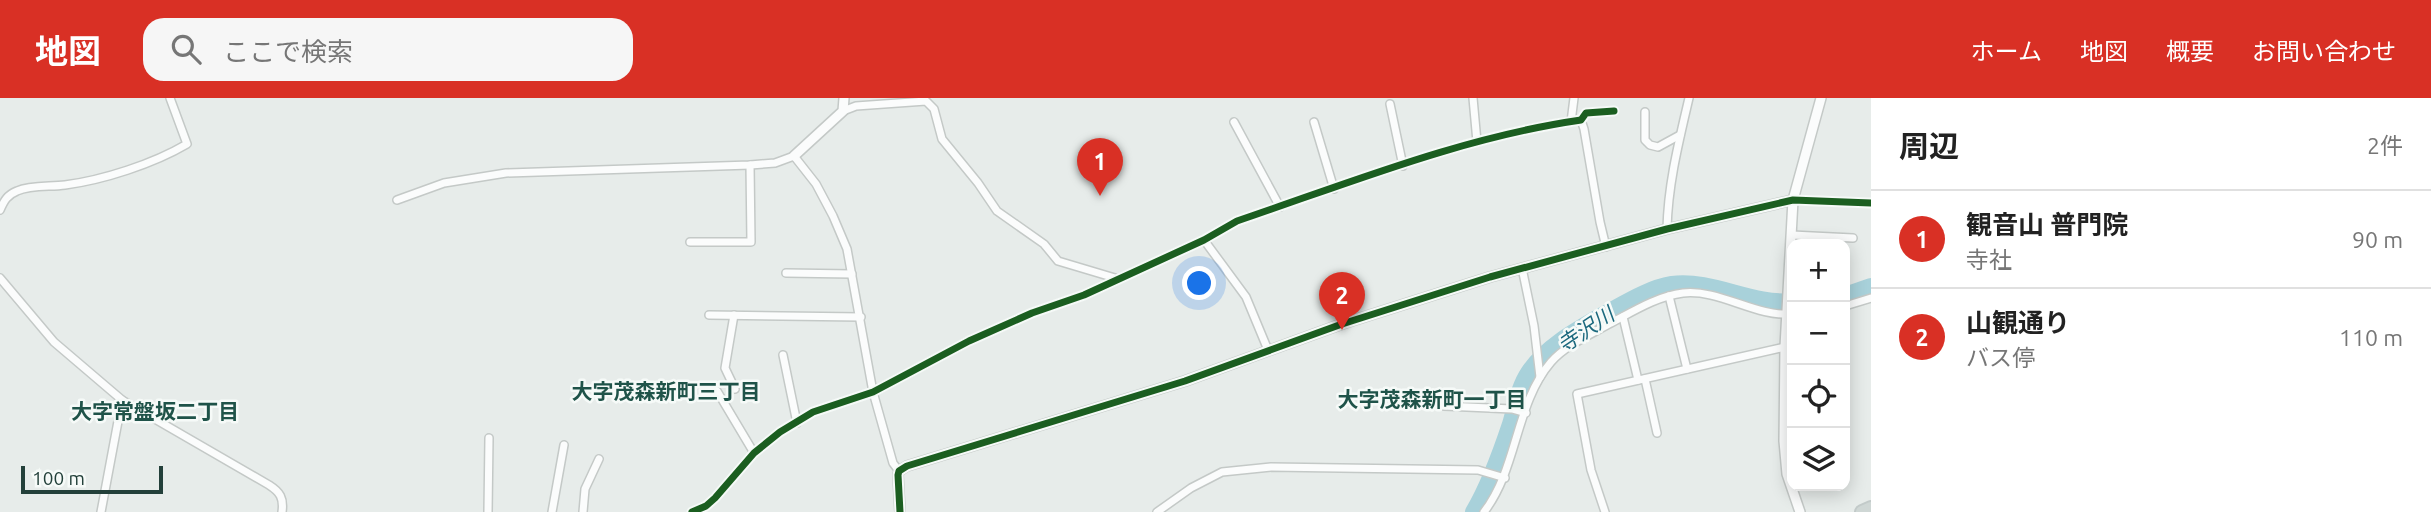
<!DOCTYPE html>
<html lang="ja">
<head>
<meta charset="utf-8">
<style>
  body { margin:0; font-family:Ubuntu,"Noto Sans JP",sans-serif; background:#f6f6f6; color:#222 }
  .controls { position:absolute; right:21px; bottom:21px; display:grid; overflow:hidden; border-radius:14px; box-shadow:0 4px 18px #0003 }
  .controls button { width:63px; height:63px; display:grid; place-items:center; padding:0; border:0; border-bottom:2px solid #e0e0e0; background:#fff; color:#222; font:35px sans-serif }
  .scale { position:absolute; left:21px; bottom:18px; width:142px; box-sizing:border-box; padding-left:7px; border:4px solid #23403a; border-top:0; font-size:19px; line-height:24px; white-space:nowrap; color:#23403a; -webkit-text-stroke:5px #f6faf8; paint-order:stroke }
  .you { position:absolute; left:1200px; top:186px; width:24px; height:24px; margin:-18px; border:5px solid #fff; border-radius:50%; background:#1a73e8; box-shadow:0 0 0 10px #1a73e833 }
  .badge { display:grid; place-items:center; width:46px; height:46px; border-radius:50%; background:#d93025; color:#fff; font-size:23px; font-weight:700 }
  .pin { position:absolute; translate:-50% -58px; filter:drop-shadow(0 2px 4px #0008) }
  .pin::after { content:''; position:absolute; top:37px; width:24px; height:21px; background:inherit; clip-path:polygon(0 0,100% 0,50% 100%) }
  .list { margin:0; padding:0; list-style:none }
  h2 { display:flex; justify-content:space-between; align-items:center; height:91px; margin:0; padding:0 28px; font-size:30px }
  h2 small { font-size:23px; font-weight:400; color:#767676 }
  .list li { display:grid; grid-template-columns:46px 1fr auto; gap:21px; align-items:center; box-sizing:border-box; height:98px; padding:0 28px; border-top:2px solid #e0e0e0 }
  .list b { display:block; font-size:26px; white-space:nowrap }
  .list p { margin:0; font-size:23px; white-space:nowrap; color:#767676 }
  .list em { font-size:23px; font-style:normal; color:#767676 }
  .icon { flex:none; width:38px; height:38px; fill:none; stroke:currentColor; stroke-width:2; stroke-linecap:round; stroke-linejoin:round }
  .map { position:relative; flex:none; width:1871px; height:414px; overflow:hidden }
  header { display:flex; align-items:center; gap:42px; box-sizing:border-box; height:98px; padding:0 35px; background:#d93025; color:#fff }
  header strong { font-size:33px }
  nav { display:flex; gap:38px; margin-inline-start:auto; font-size:24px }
  .search { width:490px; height:63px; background:#f6f6f6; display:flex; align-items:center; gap:18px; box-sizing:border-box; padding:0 24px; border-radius:21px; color:#767676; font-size:26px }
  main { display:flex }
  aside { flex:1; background:#fff }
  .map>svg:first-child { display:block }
  .green { fill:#d0e5d7 }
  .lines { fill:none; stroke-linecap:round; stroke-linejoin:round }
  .river { stroke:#a8d1da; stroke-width:18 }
  .minor-casing { stroke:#c4c9c7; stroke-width:10 }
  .tertiary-casing { stroke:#c4c9c7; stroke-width:12 }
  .primary-casing { stroke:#c2cac9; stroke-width:16 }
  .minor { stroke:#fbfcfc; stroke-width:7 }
  .tertiary { stroke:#fbfcfc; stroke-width:9 }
  .primary { stroke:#cfd7d5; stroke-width:12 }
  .cycleway-casing { stroke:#f6faf8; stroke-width:11 }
  .cycleway { stroke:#1b5e20; stroke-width:7 }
  .labels { text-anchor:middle; stroke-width:5; stroke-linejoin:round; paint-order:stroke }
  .water-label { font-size:21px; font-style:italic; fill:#1c697e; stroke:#f6faf8 }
  .neighbourhood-label { font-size:21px; font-weight:bold; fill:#1f5349; stroke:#f6faf8 }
</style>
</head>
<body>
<header>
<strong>地図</strong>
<div class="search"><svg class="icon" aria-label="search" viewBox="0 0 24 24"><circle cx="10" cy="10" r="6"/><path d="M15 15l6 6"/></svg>ここで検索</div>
<nav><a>ホーム</a><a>地図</a><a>概要</a><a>お問い合わせ</a></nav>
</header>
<main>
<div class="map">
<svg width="1871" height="414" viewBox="0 0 1871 414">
  <rect width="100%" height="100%" fill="#e7ecea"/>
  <polygon class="green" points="1107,45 1111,63 1091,65 1087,48"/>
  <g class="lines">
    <g class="river">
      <polyline points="1845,198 1871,189"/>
      <path d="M1474,414C1490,387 1501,356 1511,326C1516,310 1519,290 1529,275C1546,249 1578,232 1604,217C1625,206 1648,191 1672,187C1714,182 1751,208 1792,204"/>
    </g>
    <g class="minor-casing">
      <g id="minor">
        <polyline points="1473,0 1477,44"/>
        <polyline points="1390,6 1403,68"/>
        <polyline points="843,13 856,8 926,3 934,11 942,41 978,85 997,113 1044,146 1058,163 1115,180"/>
        <polyline points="1645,14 1645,42 1650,47 1658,49 1680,37"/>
        <polyline points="1581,22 1584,31 1600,124 1606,149"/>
        <polyline points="1234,24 1280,109"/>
        <polyline points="1314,24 1334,91"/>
        <polyline points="1571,24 1574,0"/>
        <polyline points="397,102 444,85 506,75 750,67 775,65 794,58 816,86 833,118 847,151 873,294 893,365 899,373"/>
        <polyline points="1793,102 1871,105"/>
        <path d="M0,112C4,103 7,97 17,93C31,87 50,89 65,87C103,82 153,66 187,46L170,0"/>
        <path d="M1667,131C1668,86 1679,43 1689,0"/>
        <polyline points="1792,137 1853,140"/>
        <polyline points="1204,142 1246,199 1268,252"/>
        <polyline points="690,144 751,144 750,67"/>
        <polyline points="1522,170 1534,228 1540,279"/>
        <polyline points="786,175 852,176"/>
        <polyline points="0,180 54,244 122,302 101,414"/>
        <polyline points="1669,198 1687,271"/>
        <polyline points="1845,208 1871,200"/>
        <polyline points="709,217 861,219"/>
        <polyline points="734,217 725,270 735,291"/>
        <polyline points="1623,219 1638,282"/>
        <polyline points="783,257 797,325"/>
        <polyline points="1645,281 1657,335"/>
        <polyline points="717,293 754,355"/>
        <path d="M122,302L269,387C280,394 284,400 282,414"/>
        <polyline points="1444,308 1512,311 1526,315"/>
        <polyline points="488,414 489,340"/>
        <polyline points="552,414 564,347"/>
        <polyline points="583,414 585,391 599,361"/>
        <path d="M692,414L706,408L715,400L754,355L780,334L813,314L873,294L969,243L1032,215L1084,197L1204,142L1237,123C1349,85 1463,39 1581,22L1586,15L1614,13"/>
        <polyline points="1157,414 1191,390 1222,374 1271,369 1478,372 1505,380"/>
        <path d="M1484,414C1518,370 1515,306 1551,264C1566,247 1590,237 1609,226C1632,214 1657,198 1683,195C1720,191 1755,219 1792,216"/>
        <polyline points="1605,414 1591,372 1577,296 1785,249"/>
      </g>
    </g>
    <g class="tertiary-casing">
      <g id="tertiary">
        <polyline points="794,58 843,13 844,0"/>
        <polyline points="900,414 898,377 899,373 907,368 1185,283 1342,226 1490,179 1667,131 1793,102"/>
        <polyline points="1800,414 1787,376 1784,343 1785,249 1793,102 1821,0"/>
      </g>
    </g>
    <g class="primary-casing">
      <polyline id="primary" points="1862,414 1871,410"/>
    </g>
    <use href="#minor" class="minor"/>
    <use href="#tertiary" class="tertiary"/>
    <use href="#primary" class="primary"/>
    <g class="cycleway-casing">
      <g id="cycleway">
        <path d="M692,414L706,408L715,400L754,355L780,334L813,314L873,294L969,243L1032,215L1084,197L1204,142L1237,123C1349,85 1463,39 1581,22L1586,15L1614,13"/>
        <polyline points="900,414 898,377 899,373 907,368 1185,283 1342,226 1490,179 1667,131 1793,102 1871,105"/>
      </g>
    </g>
    <use href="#cycleway" class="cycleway"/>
  </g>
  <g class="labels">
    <g class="water-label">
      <text transform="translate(1586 232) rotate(-34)" y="7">寺沢川</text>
    </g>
    <g class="neighbourhood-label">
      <text x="666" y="301">大字茂森新町三丁目</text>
      <text x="1432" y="309">大字茂森新町一丁目</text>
      <text x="155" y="321">大字常盤坂二丁目</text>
    </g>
  </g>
</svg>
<div class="controls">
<button>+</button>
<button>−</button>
<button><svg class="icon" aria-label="locate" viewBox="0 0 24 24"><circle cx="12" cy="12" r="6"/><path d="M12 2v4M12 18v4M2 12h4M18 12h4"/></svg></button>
<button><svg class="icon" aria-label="layers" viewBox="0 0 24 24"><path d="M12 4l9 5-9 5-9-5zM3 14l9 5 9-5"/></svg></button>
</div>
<div class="scale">100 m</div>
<div class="you"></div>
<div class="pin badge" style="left:1100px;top:98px">1</div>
<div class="pin badge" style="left:1342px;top:232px">2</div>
</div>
<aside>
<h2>周辺<small>2件</small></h2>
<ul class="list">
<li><span class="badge">1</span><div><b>観音山 普門院</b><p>寺社</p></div><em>90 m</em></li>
<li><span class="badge">2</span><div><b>山観通り</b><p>バス停</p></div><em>110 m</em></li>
</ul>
</aside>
</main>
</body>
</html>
